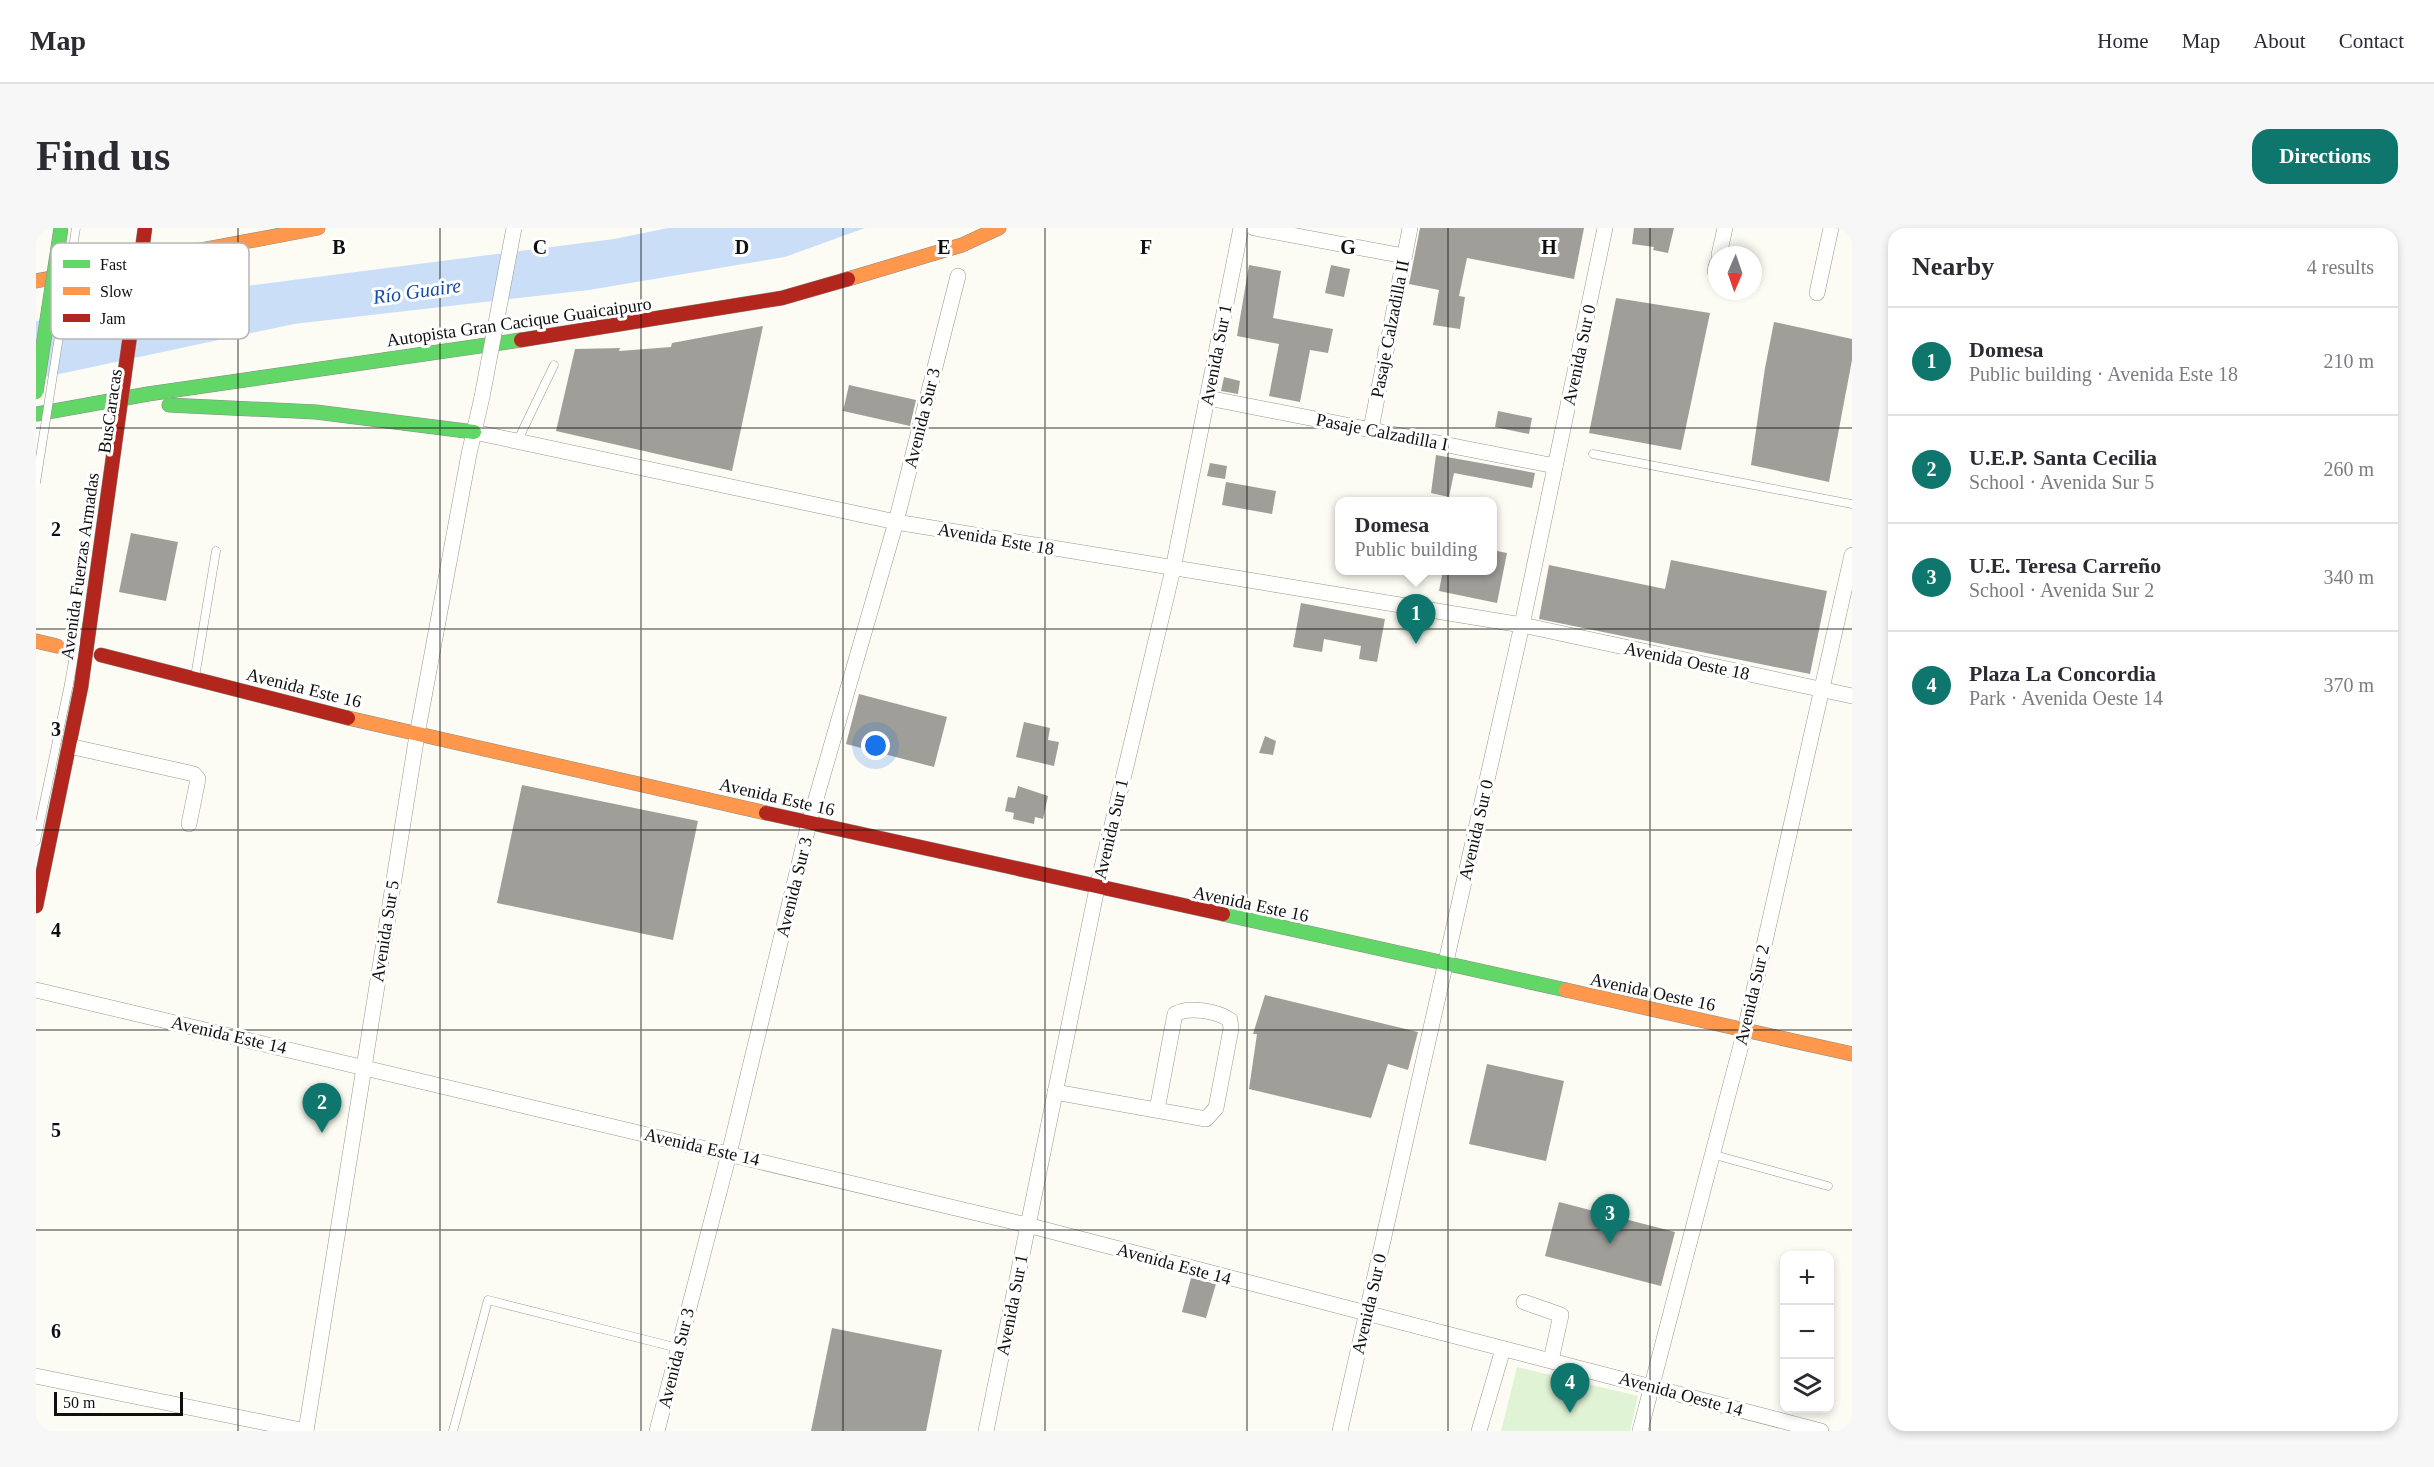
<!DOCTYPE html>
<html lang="en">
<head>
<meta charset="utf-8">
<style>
  body { margin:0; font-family:"Times New Roman",serif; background:#f7f7f7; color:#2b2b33 }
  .controls { position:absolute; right:18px; bottom:18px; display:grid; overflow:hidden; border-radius:12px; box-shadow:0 3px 9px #0003 }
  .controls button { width:54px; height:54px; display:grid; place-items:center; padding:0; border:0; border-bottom:2px solid #e1e1e2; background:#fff; color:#2b2b33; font:30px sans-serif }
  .compass { position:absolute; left:1672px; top:18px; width:54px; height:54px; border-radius:50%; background:#fff; box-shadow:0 3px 9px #0003; rotate:182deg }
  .scale { position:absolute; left:18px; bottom:15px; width:129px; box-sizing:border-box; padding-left:6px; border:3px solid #0f0f0f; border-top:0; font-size:16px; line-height:21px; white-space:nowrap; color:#0f0f0f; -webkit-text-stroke:4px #fff; paint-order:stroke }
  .you { position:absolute; left:840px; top:518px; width:21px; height:21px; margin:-15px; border:4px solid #fff; border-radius:50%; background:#1a73e8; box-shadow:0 0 0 9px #1a73e833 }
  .badge { display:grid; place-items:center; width:39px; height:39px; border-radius:50%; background:#0f766e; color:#fff; font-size:20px; font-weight:700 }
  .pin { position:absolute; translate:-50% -50px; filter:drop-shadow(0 2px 3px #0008) }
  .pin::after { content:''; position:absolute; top:32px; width:21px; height:18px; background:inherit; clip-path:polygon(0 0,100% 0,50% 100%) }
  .popup { position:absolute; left:1299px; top:269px; width:162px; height:78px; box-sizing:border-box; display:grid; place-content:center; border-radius:12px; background:#fff; filter:drop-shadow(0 2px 4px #0005); font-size:20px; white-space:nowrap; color:#7c7c81 }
  .popup b { font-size:22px; color:#2b2b33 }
  .popup::after { content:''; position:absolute; left:50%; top:100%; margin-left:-12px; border:12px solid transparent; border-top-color:#fff }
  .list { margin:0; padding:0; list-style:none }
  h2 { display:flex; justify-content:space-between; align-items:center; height:78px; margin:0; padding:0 24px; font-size:26px }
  h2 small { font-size:20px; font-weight:400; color:#7c7c81 }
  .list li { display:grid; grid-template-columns:39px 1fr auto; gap:18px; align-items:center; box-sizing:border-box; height:108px; padding:0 24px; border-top:2px solid #e1e1e2 }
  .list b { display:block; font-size:22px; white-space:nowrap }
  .list p { margin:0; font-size:20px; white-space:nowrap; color:#7c7c81 }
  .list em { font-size:20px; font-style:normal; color:#7c7c81 }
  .icon { flex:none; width:33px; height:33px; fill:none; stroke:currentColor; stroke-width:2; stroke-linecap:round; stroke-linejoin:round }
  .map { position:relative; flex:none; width:1816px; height:1203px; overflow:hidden; border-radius:18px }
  header { display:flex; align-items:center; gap:36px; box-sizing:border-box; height:84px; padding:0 30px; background:#fff; border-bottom:2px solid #e1e1e2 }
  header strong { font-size:28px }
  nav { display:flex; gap:33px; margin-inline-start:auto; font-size:21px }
  .intro { display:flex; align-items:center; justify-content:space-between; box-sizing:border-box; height:144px; padding:0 36px }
  h1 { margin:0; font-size:42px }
  .button { padding:15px 27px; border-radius:18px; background:#0f766e; color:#fff; font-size:21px; font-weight:700 }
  main { display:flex; gap:36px; padding:0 36px }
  aside { flex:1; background:#fff; border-radius:18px; box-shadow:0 3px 9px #0003 }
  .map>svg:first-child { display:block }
  .green { fill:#e0f3d4 }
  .water { fill:#cadff7 }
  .building { fill:#a09e99 }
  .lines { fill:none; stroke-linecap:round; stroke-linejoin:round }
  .lane-casing { stroke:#969692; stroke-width:9 }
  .street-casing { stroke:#969692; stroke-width:16 }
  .fast-casing { stroke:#8c8c89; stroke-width:15 }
  .slow-casing { stroke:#8c8c89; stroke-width:15 }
  .jam-casing { stroke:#8c8c89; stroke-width:15 }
  .lane { stroke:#fffffd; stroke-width:8 }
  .street { stroke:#fffffd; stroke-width:15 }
  .fast { stroke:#63d668; stroke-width:14 }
  .slow { stroke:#ff974d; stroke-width:14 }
  .jam { stroke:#b3261e; stroke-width:14 }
  .lane-bridge-casing { stroke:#969692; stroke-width:9; stroke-linecap:butt }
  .street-bridge-casing { stroke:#969692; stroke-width:16; stroke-linecap:butt }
  .fast-bridge-casing { stroke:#8c8c89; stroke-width:15; stroke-linecap:butt }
  .jam-bridge-casing { stroke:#8c8c89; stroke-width:15; stroke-linecap:butt }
  .lane-bridge { stroke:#fffffd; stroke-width:8 }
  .street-bridge { stroke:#fffffd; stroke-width:15 }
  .fast-bridge { stroke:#63d668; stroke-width:14 }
  .jam-bridge { stroke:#b3261e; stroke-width:14 }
  .grid { fill:none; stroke:#0f0f0f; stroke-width:1.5; stroke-opacity:0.55 }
  .labels { text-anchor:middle; stroke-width:6; stroke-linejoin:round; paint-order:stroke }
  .street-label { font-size:18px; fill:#0f0f0f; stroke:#fff }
  .water-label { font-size:20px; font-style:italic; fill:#134ca6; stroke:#fff }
  .key { fill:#fff; stroke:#b7b7b7; stroke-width:1.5 }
  .key-label { font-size:16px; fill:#0f0f0f }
  .grid-label { font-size:20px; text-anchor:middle; font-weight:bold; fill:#0f0f0f; stroke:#fff; stroke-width:6; stroke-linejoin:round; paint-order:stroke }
</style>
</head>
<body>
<header>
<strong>Map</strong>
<nav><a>Home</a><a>Map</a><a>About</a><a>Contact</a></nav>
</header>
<div class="intro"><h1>Find us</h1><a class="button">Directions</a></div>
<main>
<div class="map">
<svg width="1816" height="1203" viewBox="0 0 1816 1203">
  <rect width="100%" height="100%" fill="#fcfcf4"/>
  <polygon class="green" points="1481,1139 1602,1168 1594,1203 1465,1203"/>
  <polygon class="water" points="632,0 829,0 749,29 553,62 258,96 0,151 0,93 139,67 578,11"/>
  <g class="building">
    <polygon points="1384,0 1548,0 1538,51 1431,30 1423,68 1429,69 1424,101 1397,97 1403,62 1373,56"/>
    <polygon points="1598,0 1638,0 1632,25 1617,22 1618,19 1596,16"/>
    <polygon points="1213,37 1245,43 1237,90 1297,101 1292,125 1274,122 1264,174 1233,168 1243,116 1201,108"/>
    <polygon points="1295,37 1314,41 1308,69 1289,65"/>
    <polygon points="1580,70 1674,85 1645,222 1553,205"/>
    <polygon points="1738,94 1816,111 1816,132 1793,254 1715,237 1729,140"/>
    <polygon points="727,98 696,243 520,203 539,121 584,120 583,123 635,119 636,115"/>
    <polygon points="1188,149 1204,153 1202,166 1185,163"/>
    <polygon points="813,157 880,172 874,198 807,183"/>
    <polygon points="1462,183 1496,190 1493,206 1459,199"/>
    <polygon points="1400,227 1499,245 1496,260 1418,245 1413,269 1395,265"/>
    <polygon points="1174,235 1191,238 1189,251 1171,248"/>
    <polygon points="1190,254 1240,263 1236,286 1186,277"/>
    <polygon points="95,305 142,314 130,373 83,364"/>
    <polygon points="1456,322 1471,325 1461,375 1403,363 1407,342 1456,342"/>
    <polygon points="1635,332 1791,363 1774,446 1503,391 1513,337 1629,361"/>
    <polygon points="1265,375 1349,391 1341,434 1323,431 1325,418 1288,411 1286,424 1257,419"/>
    <polygon points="823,466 911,489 898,539 810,516"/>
    <polygon points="988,494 1014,500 1012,512 1023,514 1018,538 980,529"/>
    <polygon points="1229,508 1240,513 1237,527 1223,525"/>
    <polygon points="486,557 662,593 637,712 461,675"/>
    <polygon points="982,558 1012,568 1007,591 999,589 998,596 977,591 978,585 969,583 972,569 979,570"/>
    <polygon points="1229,767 1382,804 1372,842 1352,836 1335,890 1213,861 1221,806 1217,806"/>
    <polygon points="1451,836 1528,853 1510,933 1433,916"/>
    <polygon points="1523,974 1639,1004 1625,1058 1509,1028"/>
    <polygon points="1155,1050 1180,1056 1170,1090 1146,1084"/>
    <polygon points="796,1100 906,1122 890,1203 775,1203"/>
  </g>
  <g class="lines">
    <g class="lane-casing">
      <g id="lane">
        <polyline points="481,214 518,137"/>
        <polyline points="1557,226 1816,276"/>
        <polyline points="159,449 180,323"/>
        <polyline points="0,613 33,456"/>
        <polyline points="1675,926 1792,958"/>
        <polyline points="417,1203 452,1072 642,1120"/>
      </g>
    </g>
    <g class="street-casing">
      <g id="street">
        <polyline points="1218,0 1368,28"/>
        <polyline points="1683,27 1689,0"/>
        <polyline points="1679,43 1681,35"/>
        <polyline points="1781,65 1795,0"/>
        <polyline points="1172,170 1519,238"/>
        <polyline points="1335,201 1374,0"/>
        <polyline points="438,204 860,294 1486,397 1816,468"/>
        <polyline points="33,518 158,546 162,551 153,596"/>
        <polyline points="0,762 991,997 1785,1203"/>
        <path d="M1019,864L1170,891L1180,880L1195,801L1194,792C1181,783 1153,778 1139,786L1121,882"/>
        <polyline points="1488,1074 1525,1087 1515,1132"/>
        <polyline points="0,1148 270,1203"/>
        <polyline points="270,1203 381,507 433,226 446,169"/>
        <polyline points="621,1203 693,926 773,595 860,294 922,48"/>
        <polyline points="950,1203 1061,660 1137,341 1205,0"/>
        <polyline points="1304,1203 1486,397 1569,0"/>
        <polyline points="1443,1203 1467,1121"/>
        <polyline points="1604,1203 1709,802 1816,327"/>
      </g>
    </g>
    <g class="fast-casing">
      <g id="fast">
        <polyline points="133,177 280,184 438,204"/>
        <polyline points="0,186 112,166 485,112"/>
        <polyline points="1187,686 1530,762"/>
      </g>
    </g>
    <g class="slow-casing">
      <g id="slow">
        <polyline points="812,51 926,17 963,0"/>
        <polyline points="0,53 282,0"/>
        <polyline points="0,413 21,418"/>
        <polyline points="312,490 730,585"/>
        <polyline points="1530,762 1816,826"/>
      </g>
    </g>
    <g class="jam-casing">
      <g id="jam">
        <polyline points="485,112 746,70 812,51"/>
        <polyline points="65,427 312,490"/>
        <polyline points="730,585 1187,686"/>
        <polyline points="0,678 45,459"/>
      </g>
    </g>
    <use href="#lane" class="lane"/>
    <use href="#street" class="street"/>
    <use href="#fast" class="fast"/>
    <use href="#slow" class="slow"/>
    <use href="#jam" class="jam"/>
    <g class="lane-bridge-casing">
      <g id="lane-bridge">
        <polyline points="0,255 40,0"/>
        <polyline points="33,456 40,416"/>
      </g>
    </g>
    <g class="street-bridge-casing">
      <polyline id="street-bridge" points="446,169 478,0"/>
    </g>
    <g class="fast-bridge-casing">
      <polyline id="fast-bridge" points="0,164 25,0"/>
    </g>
    <g class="jam-bridge-casing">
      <polyline id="jam-bridge" points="45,459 109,0"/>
    </g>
    <use href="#lane-bridge" class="lane-bridge"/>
    <use href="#street-bridge" class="street-bridge"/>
    <use href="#fast-bridge" class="fast-bridge"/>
    <use href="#jam-bridge" class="jam-bridge"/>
  </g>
  <path class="grid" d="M202,0V1203M404,0V1203M605,0V1203M807,0V1203M1009,0V1203M1211,0V1203M1412,0V1203M1614,0V1203M0,200H1816M0,401H1816M0,602H1816M0,802H1816M0,1002H1816"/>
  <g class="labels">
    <g class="street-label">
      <text transform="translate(483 94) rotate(-8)" y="6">Autopista Gran Cacique Guaicaipuro</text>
      <text transform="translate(1354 101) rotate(-79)" y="6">Pasaje Calzadilla II</text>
      <text transform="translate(1180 127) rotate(-79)" y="6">Avenida Sur 1</text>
      <text transform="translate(1543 127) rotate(-78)" y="6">Avenida Sur 0</text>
      <text transform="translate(74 183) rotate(-82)" y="6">BusCaracas</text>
      <text transform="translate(886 190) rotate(-76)" y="6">Avenida Sur 3</text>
      <text transform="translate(1346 204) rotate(11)" y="6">Pasaje Calzadilla I</text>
      <text transform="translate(960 311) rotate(10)" y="6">Avenida Este 18</text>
      <text transform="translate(44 338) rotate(-82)" y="6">Avenida Fuerzas Armadas</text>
      <text transform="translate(1651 433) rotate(12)" y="6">Avenida Oeste 18</text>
      <text transform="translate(268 460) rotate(14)" y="6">Avenida Este 16</text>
      <text transform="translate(741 569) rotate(13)" y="6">Avenida Este 16</text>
      <text transform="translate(1075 601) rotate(-77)" y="6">Avenida Sur 1</text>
      <text transform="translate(1440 602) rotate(-77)" y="6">Avenida Sur 0</text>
      <text transform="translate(758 659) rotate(-76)" y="6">Avenida Sur 3</text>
      <text transform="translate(1215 676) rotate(12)" y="6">Avenida Este 16</text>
      <text transform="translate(349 703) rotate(-81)" y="6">Avenida Sur 5</text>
      <text transform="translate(1617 764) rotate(12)" y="6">Avenida Oeste 16</text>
      <text transform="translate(1716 767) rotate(-77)" y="6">Avenida Sur 2</text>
      <text transform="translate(193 807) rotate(13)" y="6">Avenida Este 14</text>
      <text transform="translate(666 919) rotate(13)" y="6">Avenida Este 14</text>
      <text transform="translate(1138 1036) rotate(15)" y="6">Avenida Este 14</text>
      <text transform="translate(1333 1076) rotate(-77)" y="6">Avenida Sur 0</text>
      <text transform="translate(976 1077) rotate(-79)" y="6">Avenida Sur 1</text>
      <text transform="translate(640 1130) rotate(-76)" y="6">Avenida Sur 3</text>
      <text transform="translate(1645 1166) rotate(15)" y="6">Avenida Oeste 14</text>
    </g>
    <g class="water-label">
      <text transform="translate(381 63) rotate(-8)" y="7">Río Guaire</text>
    </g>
  </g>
  <rect x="15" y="15" width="198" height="96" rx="9" class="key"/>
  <rect x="27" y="32" width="27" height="8" fill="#63d668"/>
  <rect x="27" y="59" width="27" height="8" fill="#ff974d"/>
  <rect x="27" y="86" width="27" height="8" fill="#b3261e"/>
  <g class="key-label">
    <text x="64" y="42">Fast</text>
    <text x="64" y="69">Slow</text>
    <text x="64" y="96">Jam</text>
  </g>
  <g class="grid-label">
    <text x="303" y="26">B</text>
    <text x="504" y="26">C</text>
    <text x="706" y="26">D</text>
    <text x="908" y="26">E</text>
    <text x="1110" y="26">F</text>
    <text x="1312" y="26">G</text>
    <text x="1513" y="26">H</text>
    <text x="20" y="308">2</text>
    <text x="20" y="508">3</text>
    <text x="20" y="709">4</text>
    <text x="20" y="909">5</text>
    <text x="20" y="1110">6</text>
  </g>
</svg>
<div class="controls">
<button>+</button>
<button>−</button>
<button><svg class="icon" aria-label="layers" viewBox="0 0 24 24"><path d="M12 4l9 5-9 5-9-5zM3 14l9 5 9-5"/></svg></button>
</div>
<svg class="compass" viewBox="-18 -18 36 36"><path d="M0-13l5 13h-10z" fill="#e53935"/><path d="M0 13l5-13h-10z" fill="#7c7c81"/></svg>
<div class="scale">50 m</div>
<div class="you"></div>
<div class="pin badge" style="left:1380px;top:416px">1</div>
<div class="popup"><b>Domesa</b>Public building</div>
<div class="pin badge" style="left:286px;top:905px">2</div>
<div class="pin badge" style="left:1574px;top:1016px">3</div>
<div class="pin badge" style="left:1534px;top:1185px">4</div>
</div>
<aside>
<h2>Nearby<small>4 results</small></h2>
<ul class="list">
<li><span class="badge">1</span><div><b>Domesa</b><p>Public building · Avenida Este 18</p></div><em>210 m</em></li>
<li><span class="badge">2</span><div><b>U.E.P. Santa Cecilia</b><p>School · Avenida Sur 5</p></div><em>260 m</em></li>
<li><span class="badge">3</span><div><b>U.E. Teresa Carreño</b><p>School · Avenida Sur 2</p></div><em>340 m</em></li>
<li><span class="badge">4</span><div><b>Plaza La Concordia</b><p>Park · Avenida Oeste 14</p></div><em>370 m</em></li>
</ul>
</aside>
</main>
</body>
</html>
